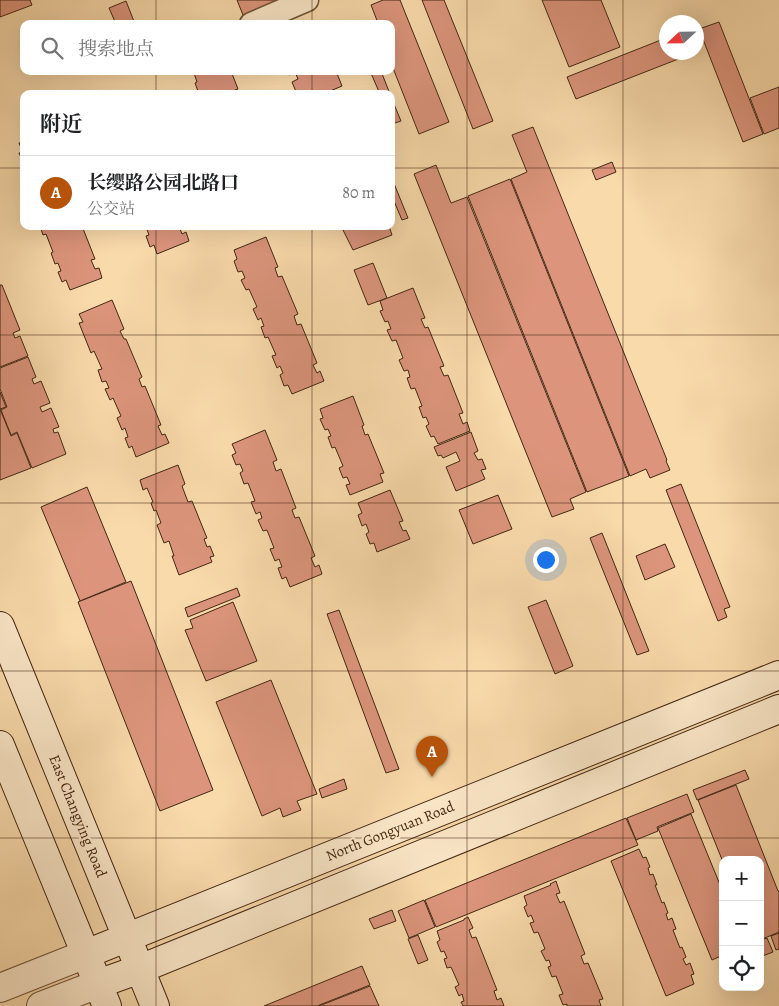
<!DOCTYPE html>
<html lang="zh">
<head>
<meta charset="utf-8">
<style>
  body { margin:0; font-family:Alegreya,"Noto Serif SC",serif; background:#f6f6f6; color:#202124 }
  .controls { position:absolute; right:15px; bottom:15px; display:grid; overflow:hidden; border-radius:10px; box-shadow:0 5px 20px #0002 }
  .controls button { width:45px; height:45px; display:grid; place-items:center; padding:0; border:0; border-bottom:1px solid #e0e0e0; background:#fff; color:#202124; font:25px sans-serif }
  .compass { position:absolute; left:659px; top:15px; width:45px; height:45px; border-radius:50%; background:#fff; box-shadow:0 5px 20px #0002; rotate:248deg }
  .you { position:absolute; left:545px; top:559px; width:18px; height:18px; margin:-12px; border:4px solid #fff; border-radius:50%; background:#1a73e8; box-shadow:0 0 0 8px #1a73e833 }
  .badge { display:grid; place-items:center; width:32px; height:32px; border-radius:50%; background:#b45309; color:#fff; font-size:16px; font-weight:700 }
  .pin { position:absolute; translate:-50% -41px; filter:drop-shadow(0 1px 2px #0008) }
  .pin::after { content:''; position:absolute; top:26px; width:18px; height:15px; background:inherit; clip-path:polygon(0 0,100% 0,50% 100%) }
  .list { margin:0; padding:0; list-style:none }
  h2 { display:flex; justify-content:space-between; align-items:center; height:65px; margin:0; padding:0 20px; font-size:21px }
  h2 small { font-size:16px; font-weight:400; color:#757577 }
  .list li { display:grid; grid-template-columns:32px 1fr auto; gap:15px; align-items:center; box-sizing:border-box; height:75px; padding:0 20px; border-top:1px solid #e0e0e0 }
  .list b { display:block; font-size:19px; white-space:nowrap }
  .list p { margin:0; font-size:16px; white-space:nowrap; color:#757577 }
  .list em { font-size:16px; font-style:normal; color:#757577 }
  .icon { flex:none; width:28px; height:28px; fill:none; stroke:currentColor; stroke-width:2; stroke-linecap:round; stroke-linejoin:round }
  .map { position:relative; flex:none; width:779px; height:1006px; overflow:hidden }
  .search { position:absolute; background:#fff; box-shadow:0 5px 20px #0002; left:20px; top:20px; width:375px; height:55px; display:flex; align-items:center; gap:12px; box-sizing:border-box; padding:0 18px; border-radius:10px; color:#757577; font-size:19px }
  .panel { position:absolute; background:#fff; box-shadow:0 5px 20px #0002; left:20px; top:90px; width:375px; height:140px; border-radius:10px }
  .map>svg:first-child { display:block }
  .building { fill:#dc957c; stroke:#432713 }
  .lines { fill:none; stroke-linecap:round; stroke-linejoin:round }
  .minor-casing { stroke:#705439; stroke-width:25 }
  .tertiary-casing { stroke:#705439; stroke-width:30 }
  .secondary-casing { stroke:#432713; stroke-width:30 }
  .minor { stroke:#fbe7c8; stroke-width:22 }
  .tertiary { stroke:#fbe7c8; stroke-width:28 }
  .secondary { stroke:#fbe7c8; stroke-width:28 }
  .grid { fill:none; stroke:#432713; stroke-width:1; stroke-opacity:0.55 }
  .labels { text-anchor:middle; stroke-width:4.5; stroke-linejoin:round; paint-order:stroke }
  .street-label { font-size:15px; fill:#432713; stroke:#fbe7c8 }
</style>
</head>
<body>
<div class="map">
<svg width="779" height="1006" viewBox="0 0 779 1006">
  <rect width="100%" height="100%" fill="#f9daab"/>
  <filter id="stains"><feTurbulence type="fractalNoise" baseFrequency=".004" numOctaves="4"/><feColorMatrix values="0 0 0 0 .2 0 0 0 0 .09 0 0 0 0 .02 0 0 0 .5 -.17"/></filter>
  <radialGradient id="worn" r=".72"><stop offset=".6" stop-color="#630" stop-opacity="0"/><stop offset="1" stop-color="#630" stop-opacity=".3"/></radialGradient>
  <g class="building">
    <polygon points="0,0 30,0 32,5 0,17"/>
    <polygon points="237,0 280,0 243,15"/>
    <polygon points="383,0 400,0 449,122 419,134 391,63 391,24 377,24 378,23 371,5"/>
    <polygon points="422,0 444,0 493,121 473,129"/>
    <polygon points="542,0 601,0 620,47 569,67"/>
    <polygon points="126,1 135,24 116,24 109,8"/>
    <polygon points="719,22 763,134 743,142 699,29"/>
    <polygon points="666,38 666,52 685,52 686,56 576,99 567,77"/>
    <polygon points="199,71 231,71 238,89 235,90 236,94 202,94 202,93 199,94 195,83 197,82 194,73"/>
    <polygon points="288,71 336,71 342,86 323,94 297,94 292,82 298,79 295,72 289,75"/>
    <polygon points="370,71 381,71 390,94 380,94"/>
    <polygon points="779,87 779,128 764,134 750,98"/>
    <polygon points="391,97 401,121 392,124 391,123"/>
    <polygon points="533,127 667,460 666,461 670,470 650,478 646,469 630,476 511,179 527,172 512,135"/>
    <polygon points="24,141 24,164 19,153 23,152 19,143"/>
    <polygon points="612,162 616,172 596,180 592,170"/>
    <polygon points="436,165 451,203 467,197 586,492 570,499 574,509 552,517 414,174"/>
    <polygon points="510,179 629,476 587,492 468,196"/>
    <polygon points="393,181 408,218 402,220 391,194 391,182"/>
    <polygon points="40,226 82,226 95,259 91,260 95,269 99,268 102,278 70,290 66,280 62,282 58,272 61,271 58,263 55,264 51,253 53,252 46,234 43,235"/>
    <polygon points="141,226 179,226 182,234 186,232 189,241 157,254 154,245 150,247 146,236 149,235 146,227 142,229"/>
    <polygon points="348,226 389,226 392,235 353,250 343,230 349,228"/>
    <polygon points="266,237 278,267 275,268 278,277 282,276 298,314 294,316 297,325 301,324 317,363 313,365 317,373 320,371 324,381 292,394 288,385 284,386 280,375 283,373 280,366 277,368 272,356 276,355 268,337 265,338 261,327 264,326 261,318 258,320 253,309 257,307 249,289 246,290 241,280 245,278 242,271 238,272 234,261 237,259 234,250"/>
    <polygon points="373,263 387,298 368,305 354,270"/>
    <polygon points="0,285 2,285 20,330 13,333 15,338 20,336 28,356 0,367"/>
    <polygon points="413,288 425,318 421,319 425,328 428,327 444,366 440,367 444,376 448,375 463,413 459,414 463,424 467,422 470,431 438,444 434,436 431,437 426,426 429,424 426,417 423,418 419,407 422,406 415,388 411,389 407,378 410,377 408,370 404,371 399,360 403,358 396,340 392,341 387,330 391,329 388,321 385,322 380,311 383,310 380,301"/>
    <polygon points="112,300 124,329 120,331 124,339 126,339 142,377 139,379 142,387 145,386 161,425 158,426 162,435 165,434 169,443 136,457 132,446 129,448 125,438 128,437 125,428 122,430 117,418 121,416 113,398 110,400 105,389 109,388 106,381 102,382 98,370 102,369 94,351 91,353 79,323 83,322 79,314"/>
    <polygon points="28,357 36,377 32,379 34,384 41,381 50,403 40,407 42,412 51,408 59,427 53,429 54,433 58,432 66,454 32,468 17,432 11,435 1,410 7,407 0,389 0,368"/>
    <polygon points="0,392 6,407 0,409 11,436 17,433 31,468 0,480"/>
    <polygon points="353,396 364,425 362,426 365,435 368,434 384,473 380,474 383,482 350,495 346,485 350,484 347,477 343,478 339,468 343,466 335,447 332,448 328,437 331,436 328,429 325,430 320,419 323,418 320,409"/>
    <polygon points="265,430 277,460 273,462 276,471 281,469 296,508 292,510 295,518 299,517 315,556 311,558 315,567 319,565 322,574 290,587 286,577 282,579 278,568 282,567 279,559 275,561 270,549 274,548 267,530 263,531 258,520 262,518 260,512 256,514 251,502 255,501 248,483 244,484 240,473 243,471 240,464 236,465 232,455 236,453 232,444"/>
    <polygon points="471,432 478,451 474,453 478,460 482,459 486,469 481,470 485,479 456,491 446,467 460,461 456,452 443,458 441,455 438,456 434,447"/>
    <polygon points="178,465 185,484 182,486 188,502 192,501 207,538 204,539 207,547 210,546 214,556 210,557 212,562 179,575 172,556 174,556 169,541 164,543 157,525 161,523 156,510 154,511 151,503 153,502 147,488 143,490 140,480"/>
    <polygon points="681,484 730,607 724,609 727,617 718,621 666,490"/>
    <polygon points="87,487 126,582 80,601 41,507"/>
    <polygon points="390,490 403,521 399,522 403,531 406,530 410,539 377,552 374,543 370,544 366,534 369,532 366,524 362,526 358,515 362,513 358,503"/>
    <polygon points="498,495 512,529 473,544 459,510"/>
    <polygon points="602,533 649,651 637,655 590,538"/>
    <polygon points="665,544 675,567 645,580 636,556"/>
    <polygon points="131,581 213,790 160,811 78,602"/>
    <polygon points="237,588 240,596 188,617 185,608"/>
    <polygon points="546,600 573,666 555,674 528,607"/>
    <polygon points="233,602 257,661 206,681 185,630 193,628 190,620"/>
    <polygon points="339,610 399,769 386,773 327,614"/>
    <polygon points="271,680 317,794 297,801 301,810 283,817 280,808 262,816 216,702"/>
    <polygon points="745,770 749,779 697,800 693,790"/>
    <polygon points="344,779 347,789 322,798 319,789"/>
    <polygon points="736,785 778,891 779,891 779,932 760,940 760,860 723,860 723,862 698,800"/>
    <polygon points="687,794 694,812 657,827 658,831 636,840 627,818"/>
    <polygon points="691,814 723,892 723,955 712,960 658,828"/>
    <polygon points="626,818 638,845 436,927 425,900"/>
    <polygon points="639,849 643,858 646,857 650,867 648,868 650,875 653,874 657,885 655,885 662,903 664,902 668,913 666,914 668,920 672,918 676,929 673,930 680,948 682,947 686,957 683,959 686,965 690,963 694,974 691,975 694,984 666,996 611,861"/>
    <polygon points="556,881 560,893 556,894 560,903 564,901 585,954 581,956 584,964 588,963 603,999 599,1000 601,1006 567,1006 567,1004 563,1005 559,995 563,994 556,976 552,977 548,967 551,966 549,960 546,961 541,951 545,949 538,932 534,933 530,923 534,922 531,915 528,917 524,907 527,905 524,896 551,885 550,884"/>
    <polygon points="424,900 435,927 409,938 398,911"/>
    <polygon points="392,910 396,921 374,929 369,919"/>
    <polygon points="468,917 473,928 469,930 472,938 476,937 497,990 494,991 497,1000 501,998 504,1006 463,1006 461,1002 464,1001 462,994 459,996 455,987 459,985 451,967 447,968 444,959 447,958 444,951 441,952 437,942 440,940 437,931 464,920 464,919"/>
    <polygon points="779,933 779,949 776,950 771,936"/>
    <polygon points="418,935 428,960 418,964 408,939"/>
    <polygon points="767,938 773,952 760,957 760,944 762,943 761,940"/>
    <polygon points="362,966 370,985 317,1006 264,1006"/>
    <polygon points="370,986 379,1006 319,1006"/>
  </g>
  <g class="lines">
    <g class="minor-casing">
      <polyline id="minor" points="251,24 307,0"/>
    </g>
    <g class="tertiary-casing">
      <g id="tertiary">
        <polyline points="0,988 86,954"/>
        <polyline points="41,1006 98,984"/>
      </g>
    </g>
    <g class="secondary-casing">
      <g id="secondary">
        <polyline points="0,626 155,1006"/>
        <polyline points="0,745 107,1006"/>
        <polyline points="86,954 779,675"/>
        <polyline points="98,984 140,969 779,709"/>
      </g>
    </g>
    <use href="#minor" class="minor"/>
    <use href="#tertiary" class="tertiary"/>
    <use href="#secondary" class="secondary"/>
  </g>
  <path class="grid" d="M156,0V24M312,0V24M467,0V1006M623,0V1006M156,71V94M312,71V94M0,168H24M391,168H779M156,226V1006M312,226V1006M0,335H779M0,503H779M0,671H779M0,838H779"/>
  <g class="labels">
    <g class="street-label">
      <text transform="translate(78 816) rotate(68)" y="5">East Changying Road</text>
      <text transform="translate(390 831) rotate(-22)" y="5">North Gongyuan Road</text>
    </g>
  </g>
  <rect width="100%" height="100%" filter="url(#stains)"/>
  <rect width="100%" height="100%" fill="url(#worn)"/>
</svg>
<div class="controls">
<button>+</button>
<button>−</button>
<button><svg class="icon" aria-label="locate" viewBox="0 0 24 24"><circle cx="12" cy="12" r="6"/><path d="M12 2v4M12 18v4M2 12h4M18 12h4"/></svg></button>
</div>
<svg class="compass" viewBox="-18 -18 36 36"><path d="M0-13l5 13h-10z" fill="#e53935"/><path d="M0 13l5-13h-10z" fill="#757577"/></svg>
<div class="you"></div>
<div class="pin badge" style="left:432px;top:777px">A</div>
<div class="search"><svg class="icon" aria-label="search" viewBox="0 0 24 24"><circle cx="10" cy="10" r="6"/><path d="M15 15l6 6"/></svg>搜索地点</div>
<section class="panel">
<h2>附近<small></small></h2>
<ul class="list">
<li><span class="badge">A</span><div><b>长缨路公园北路口</b><p>公交站</p></div><em>80 m</em></li>
</ul>
</section>
</div>
</body>
</html>
